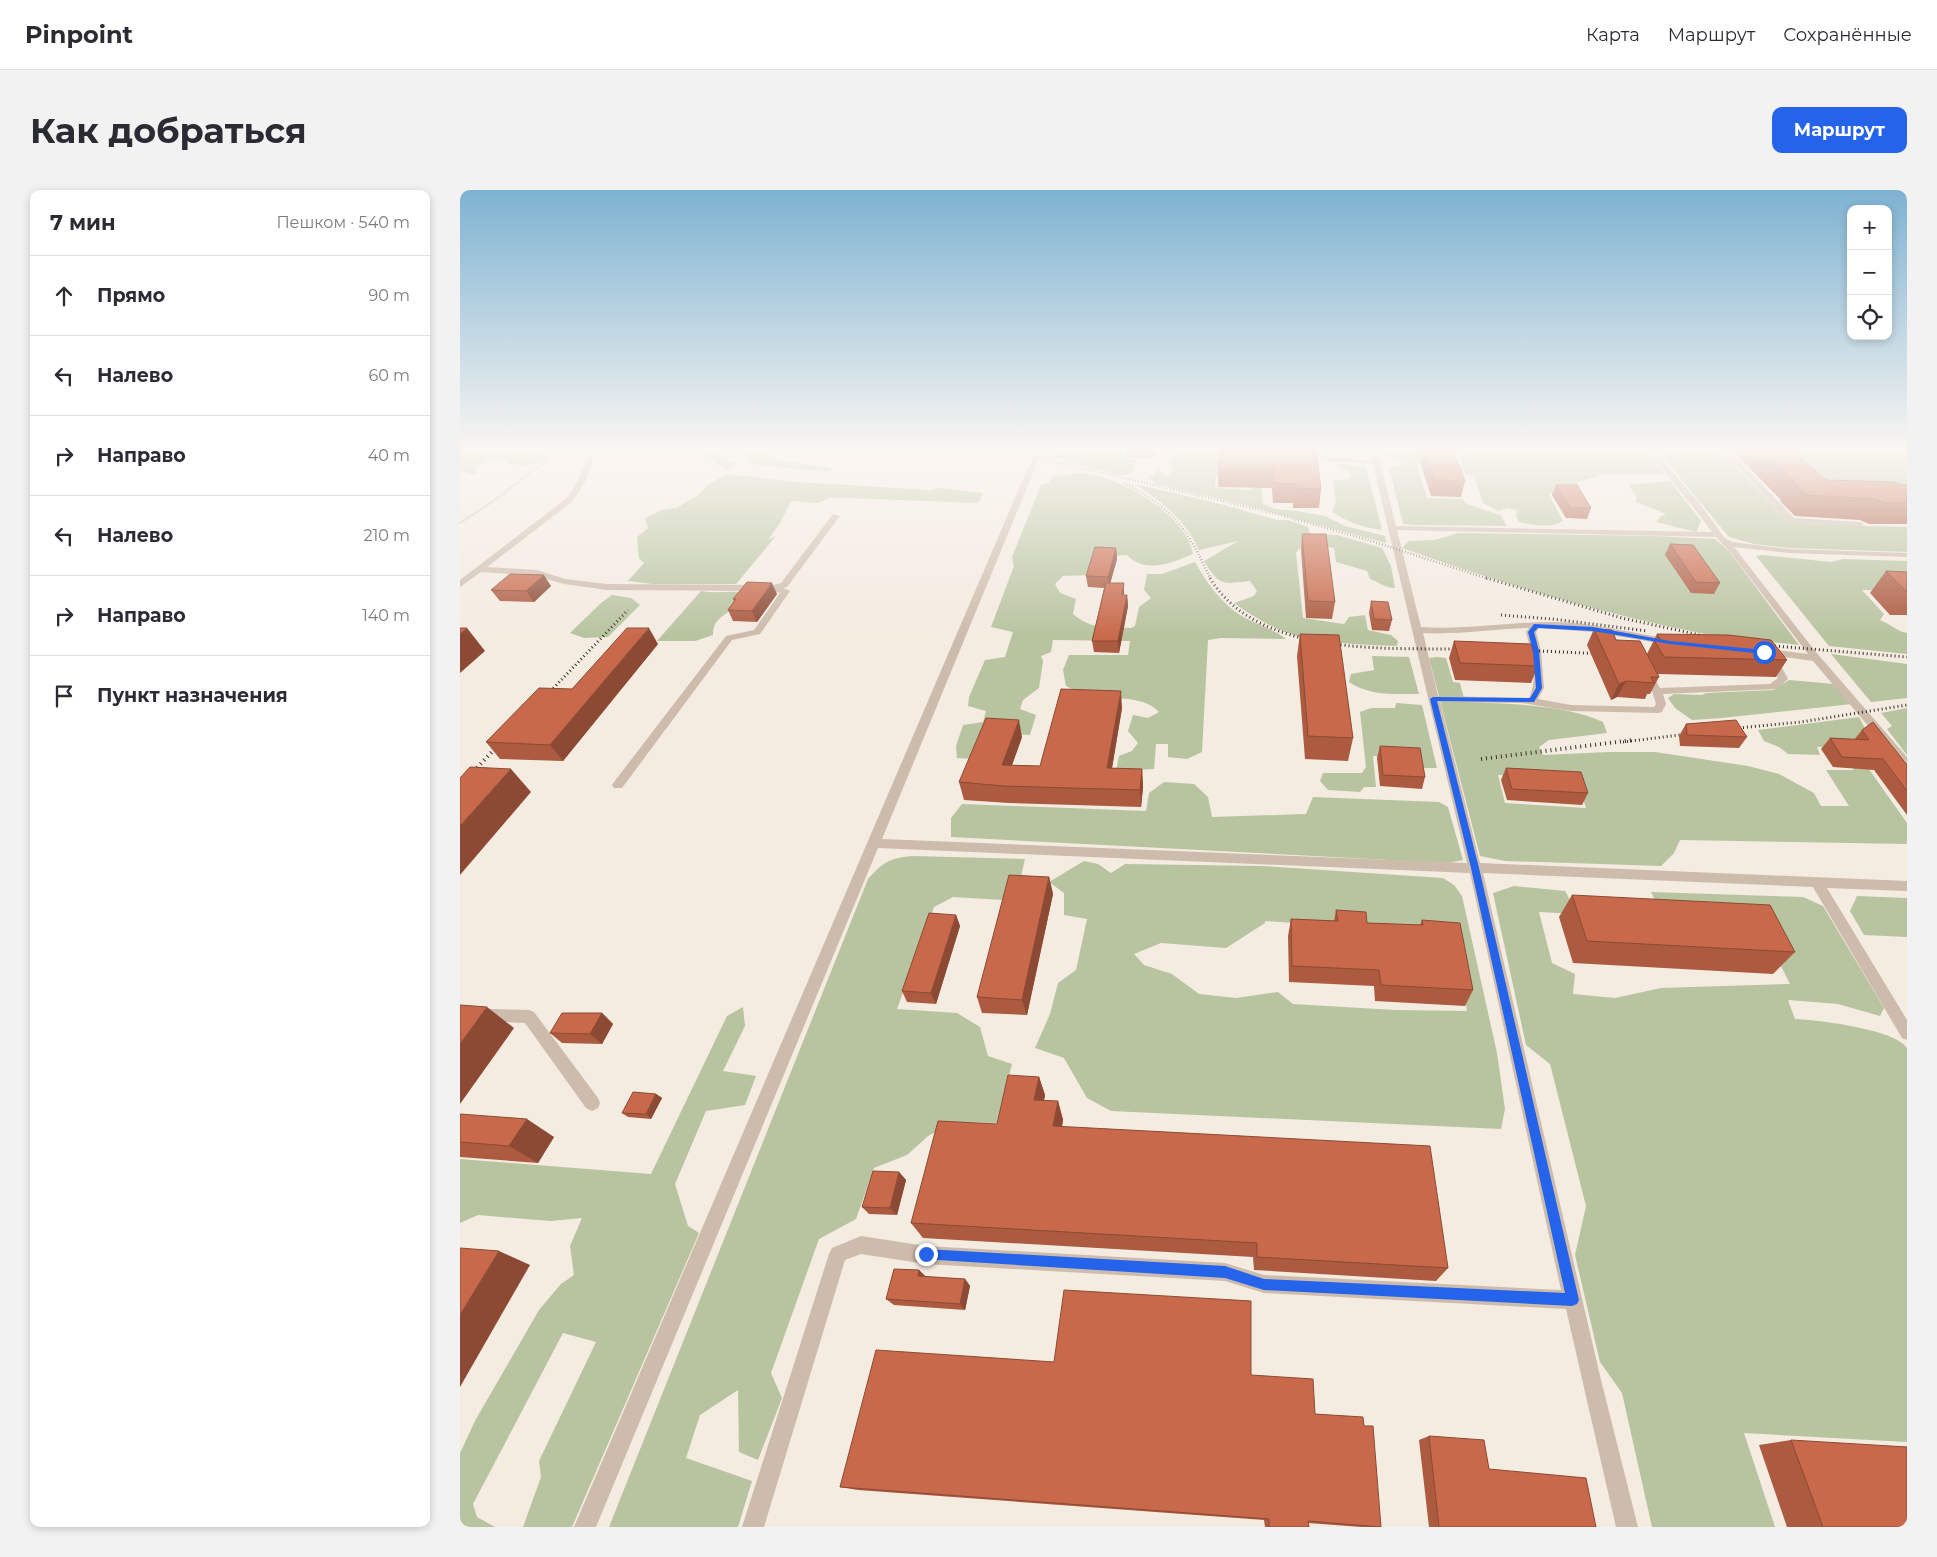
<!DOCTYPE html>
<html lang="ru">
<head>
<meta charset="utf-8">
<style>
  body { margin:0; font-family:Montserrat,sans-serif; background:#f2f2f3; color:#2b2b33 }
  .controls { position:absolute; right:15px; top:15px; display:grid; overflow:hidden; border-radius:10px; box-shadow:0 2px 8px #0003 }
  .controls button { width:45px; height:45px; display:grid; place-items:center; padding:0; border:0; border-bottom:1px solid #e1e1e2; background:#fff; color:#2b2b33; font:25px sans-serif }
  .stop { position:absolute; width:15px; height:15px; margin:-11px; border:4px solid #2563eb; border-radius:50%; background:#fff }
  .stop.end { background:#2563eb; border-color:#fff; box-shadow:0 1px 5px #0008 }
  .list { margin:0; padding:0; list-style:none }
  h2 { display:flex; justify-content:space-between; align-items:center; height:65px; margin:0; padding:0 20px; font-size:21px }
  h2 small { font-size:16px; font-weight:400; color:#7c7c81 }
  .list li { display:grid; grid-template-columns:32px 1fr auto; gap:15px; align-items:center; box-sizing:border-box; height:80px; padding:0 20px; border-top:1px solid #e1e1e2 }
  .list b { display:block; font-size:19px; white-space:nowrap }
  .list em { font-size:16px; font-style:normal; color:#7c7c81 }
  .icon { flex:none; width:28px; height:28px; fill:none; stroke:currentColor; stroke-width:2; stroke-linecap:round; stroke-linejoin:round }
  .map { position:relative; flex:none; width:1447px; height:1337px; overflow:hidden; border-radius:10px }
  header { display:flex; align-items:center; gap:30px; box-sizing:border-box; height:70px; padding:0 25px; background:#fff; border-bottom:1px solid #e1e1e2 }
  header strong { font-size:24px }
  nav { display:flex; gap:28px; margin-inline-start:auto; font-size:18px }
  .intro { display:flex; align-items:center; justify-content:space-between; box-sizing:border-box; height:120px; padding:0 30px }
  h1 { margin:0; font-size:35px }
  .button { padding:12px 22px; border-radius:10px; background:#2563eb; color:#fff; font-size:18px; font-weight:700 }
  main { display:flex; gap:30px; padding:0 30px }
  aside { flex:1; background:#fff; border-radius:10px; box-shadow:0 2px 8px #0003 }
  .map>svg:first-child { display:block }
  .green { fill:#b8c4a0; fill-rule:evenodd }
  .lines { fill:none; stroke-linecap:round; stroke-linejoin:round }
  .path { stroke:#b9a596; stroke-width:2; stroke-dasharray:1 1; stroke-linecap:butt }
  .minor { fill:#cdbbac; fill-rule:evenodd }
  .rail-far2 { stroke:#3b302b; stroke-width:2.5; stroke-dasharray:0.5 2.5; stroke-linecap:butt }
  .rail-far1 { stroke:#3b302b; stroke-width:3; stroke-dasharray:1 3; stroke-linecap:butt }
  .rail { stroke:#3b302b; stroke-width:4; stroke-dasharray:1 4; stroke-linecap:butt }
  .wall { fill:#ac5a40 }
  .shaded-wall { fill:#8c4a34 }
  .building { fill:#c8694b; stroke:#8c4a34 }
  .route { fill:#2563eb }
</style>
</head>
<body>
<header>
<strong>Pinpoint</strong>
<nav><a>Карта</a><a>Маршрут</a><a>Сохранённые</a></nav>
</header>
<div class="intro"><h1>Как добраться</h1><a class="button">Маршрут</a></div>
<main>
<aside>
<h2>7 мин<small>Пешком · 540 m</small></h2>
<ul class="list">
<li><svg class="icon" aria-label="ahead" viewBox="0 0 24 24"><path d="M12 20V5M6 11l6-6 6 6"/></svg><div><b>Прямо</b></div><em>90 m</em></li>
<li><svg class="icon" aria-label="left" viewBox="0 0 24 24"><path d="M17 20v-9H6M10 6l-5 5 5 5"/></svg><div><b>Налево</b></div><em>60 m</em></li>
<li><svg class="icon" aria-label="right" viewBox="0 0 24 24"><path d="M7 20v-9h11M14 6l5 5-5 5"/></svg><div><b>Направо</b></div><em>40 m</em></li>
<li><svg class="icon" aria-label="left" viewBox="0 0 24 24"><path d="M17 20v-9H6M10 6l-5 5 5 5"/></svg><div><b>Налево</b></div><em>210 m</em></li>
<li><svg class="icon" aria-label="right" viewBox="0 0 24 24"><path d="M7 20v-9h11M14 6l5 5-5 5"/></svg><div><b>Направо</b></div><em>140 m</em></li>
<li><svg class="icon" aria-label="arrive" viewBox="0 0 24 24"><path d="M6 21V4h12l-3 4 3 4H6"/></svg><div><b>Пункт назначения</b></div></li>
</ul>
</aside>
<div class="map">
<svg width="1447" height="1337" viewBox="0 0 1447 1337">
  <rect width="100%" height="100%" fill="#f4ebe1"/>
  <g class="green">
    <path d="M0,259H90L93,262C84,274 67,277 52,274C49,274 45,270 42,269C32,267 23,273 15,278L17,283L11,284L0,280Z"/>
    <polygon points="234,259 262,259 268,272 280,273 266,279"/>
    <polygon points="280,259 307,259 317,270 372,278 370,282 295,275 287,271"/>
    <polygon points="605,259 664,259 662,268 676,269 673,281 667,285 660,285 609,272 592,263"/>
    <polygon points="713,259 757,259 756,269 763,270 762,286 756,286 755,298 792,300 793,291 801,291 803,314 816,319 837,321 865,326 885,336 925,346 926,353 785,315 696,294 688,286 694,285 697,279 708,287 713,280 708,271 712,267 709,264 714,260"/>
    <path d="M920,259H1184L1206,285L1146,284L1117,292L1123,304L1088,303L1103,331C1089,339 1075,335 1059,332L1056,326L1057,320L1048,318L1038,321L1023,313L1014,286L1003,284L998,279L1004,275L1000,268V262L985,266L986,271H956L967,308L1002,309L1007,314L1040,325L1047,336L954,335L943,334L929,278L938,276L943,273L922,264Z"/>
    <polygon points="1196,259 1259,259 1326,330 1340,334 1447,337 1447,362 1330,358 1294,354 1269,347"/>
    <polygon points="1288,259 1447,260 1447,301 1373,295"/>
    <path d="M877,273L906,277L922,340C904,338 888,332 872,322L876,312L873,291L891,289L889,280L877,278Z"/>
    <path d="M622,283C659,286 726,324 733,364C712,373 685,384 667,365L634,367L629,385L603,386L595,394L600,403L616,409L613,424C632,440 647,437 671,438L675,436L679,417L691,408L684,400L687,384H702L735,372C748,395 763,416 787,429C800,435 815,440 826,449L761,448L748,450L742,562L727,569L708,567V554H696L694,579L656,581L659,566L672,561L678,553L668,541L673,525L688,528L699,522C681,503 651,511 628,506C620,505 613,499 606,496L603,480L609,465H668L670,451L593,450L591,462L581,466L583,471L579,498L563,510L560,519L576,525L570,545L526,543L514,569L497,568L496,556L503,535L523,532L526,521L508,516L509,507L525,470L545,467L553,442L531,437L554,376L552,367L581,295L589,293L593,286Z"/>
    <polygon points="268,284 338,292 469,300 479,298 523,303 518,313 385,308 369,308 358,313 331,311 320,333 308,350 316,346 276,394 192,394 168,391 184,373 179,368 177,347 188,338 185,328 202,320 216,318 237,306 250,293"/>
    <polygon points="1210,291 1241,331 1236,342 1196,332 1201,326 1206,324 1176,312 1177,307 1168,295"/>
    <path d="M675,294L757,313L817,330H828L848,337L850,344L877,345L922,358L931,376L935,398C925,398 919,392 910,389L907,381L876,372L874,358L859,356L839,359L836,363L843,428L884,434L889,427L905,425L908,440L931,445L938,451L937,456C904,455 855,453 825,442C807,435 789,424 774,413L794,406L797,401L790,391C762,394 759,396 744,371L778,351L739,360C724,328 704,314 675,294Z"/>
    <path d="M998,343L1194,346L1255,349L1269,361L1339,455C1314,452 1288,451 1263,447C1154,428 1046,395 942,358L949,351L975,350Z"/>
    <path d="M1302,365L1371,372L1383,369L1447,371V401L1402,400L1424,424L1420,430C1429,433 1438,442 1447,443V464L1369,456L1296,366Z"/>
    <path d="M241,401C257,404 269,400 284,403C281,407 278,413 274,417C264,427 253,428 253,445L235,451H197Z"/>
    <polygon points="152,405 171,408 180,415 148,447 124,448 110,443 141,413"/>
    <polygon points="1371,464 1447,474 1447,508 1411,512"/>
    <path d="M912,466L949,467L959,504C934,504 910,506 889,492L891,484L914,480Z"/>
    <path d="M977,467L986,468L993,492L1000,493L1005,512C1048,514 1105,514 1143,532L1147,543L1089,550L1079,557L1083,565L1149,562H1195L1288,576L1319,584L1354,603L1361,616H1389L1366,580H1394L1378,556L1357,557L1360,565L1328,564L1319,557L1304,551L1298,540L1399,527L1411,550L1394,558L1447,633V654L1220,650L1214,663L1201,676L1045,671L1020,666L969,468ZM1038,585L1116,588L1126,618L1045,613Z"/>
    <polygon points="1329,490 1374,494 1392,514 1262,528 1232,530 1215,518 1208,508 1214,504 1242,505 1246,503 1314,500"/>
    <polygon points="936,513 962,515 977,578 963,578 959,567 913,566 916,597 904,597 900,602 868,600 860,591 863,583 902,583 906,577 900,522 911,518 935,518"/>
    <polygon points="1447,518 1447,565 1427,539 1432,536 1421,523"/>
    <polygon points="704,592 734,594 748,607 752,627 846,624 853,607 979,612 988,617 1003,670 987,673 491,647 491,628 502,614 686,621 689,603"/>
    <path d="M452,666L565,669L560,691L543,710L493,707L474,717L437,819L497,823L520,837L528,866L552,874L537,933L495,932L468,946L447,965L414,978L396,1029L359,1049L311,1183L322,1208L298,1270L279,1262L278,1200L240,1225L226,1268L292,1291L278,1337H149L408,689C423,672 430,668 452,666Z"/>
    <path d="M624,671L638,674L651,683L665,674L803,676L983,688L994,695L1002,706L1037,863L1045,919L1041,939L651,921L627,908L604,868L575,858L590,824L598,793L616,780L627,729L604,725V703L589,692ZM805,731L994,745L1007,821L935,820L833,814L818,802L776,808L739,804L712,784L684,775L674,764L701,753L766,758L805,733Z"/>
    <path d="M1054,696L1105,701L1118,724L1079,722L1092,773L1115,784L1113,804L1155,808L1201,798L1330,794L1299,733L1203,727L1191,702L1343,707L1363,716L1424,818L1420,826L1378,814L1328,810L1335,829C1357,830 1435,839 1447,858V1252L1284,1243L1315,1337H1192L1162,1203L1140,1172L1115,1065L1126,1016L1090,874L1066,855L1033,703Z"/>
    <polygon points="1397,706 1447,708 1447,747 1404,745 1390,721"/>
    <polygon points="283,817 285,836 263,881 296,886 285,915 246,921 215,994 228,1036 239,1043 112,1337 63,1337 81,1287 79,1271 136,1152 103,1143 13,1314 17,1327 35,1337 0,1337 0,1263 16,1229 79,1120 101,1094 114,1085 110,1056 122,1028 91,1031 18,1025 0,1033 0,969 191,984 267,826"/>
  </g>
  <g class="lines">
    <polyline class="path" points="0,333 35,310 101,259"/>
    <g class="minor">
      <polygon points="130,259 137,259 126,290 113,311 27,377 77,380 105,389 147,394 313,395 321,393 373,324 380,326 327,397 323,398 330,401 300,444 272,450 162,598 154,598 152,595 154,592 266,446 294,440 320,403 312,401 147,400 104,394 76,386 21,382 0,397 0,390 107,308 118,290"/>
      <path d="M576,259H583L422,649L1007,673L913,274L860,270L858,259H864L865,267L912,270L910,259H917L936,336L1252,342L1234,318L1186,259H1193L1240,314L1264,347L1272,352L1329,359L1447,363V367L1329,363L1274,357L1355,461L1447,567V578L1443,577L1353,471L1304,464L1302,462L1307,459L1348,464L1271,363L1256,347L937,340L961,437C1005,440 1048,432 1092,432C1131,432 1171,443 1210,449L1215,452L1210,455L1133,442L1079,438L1076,442L1081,461L1084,498L1078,509L1111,515L1194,517L1196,514L1192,501L1181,482L1182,480H1190L1200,498L1310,494L1318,488L1309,472L1319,468L1324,471L1320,474L1328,489L1317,499L1203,504L1206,514L1202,522L1198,523L1111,521L1062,513L980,512L1020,673L1447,691V701L1367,698L1447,830V850L1442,848L1353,697L1023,683L1141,1190L1178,1337H1156L1106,1119L804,1103L765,1091L466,1074L401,1064L385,1070L304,1337H282L369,1064L372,1058L401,1046L466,1056L765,1073L804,1085L1101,1100L1010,683L418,658L136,1337H114ZM1069,438L1066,442C1071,462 1079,489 1069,508L978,506L963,443C998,445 1033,439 1069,438Z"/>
      <polygon points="1261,259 1268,259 1334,328 1400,332 1404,334 1400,336 1336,334 1328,332"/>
      <polygon points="0,818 69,820 74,822 138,908 140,913 138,918 132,921 126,918 65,833 0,830"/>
    </g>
    <g class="rail-far2">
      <polyline points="541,259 817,324 908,350 1029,389"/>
      <path d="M664,293C691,307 716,324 731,351C739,363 744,377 751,389"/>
    </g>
    <g class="rail-far1">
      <path d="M750,388C797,467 927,458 1006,459"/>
      <polyline points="1026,388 1162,428 1249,447"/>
      <polyline points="1041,425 1092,429 1188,441"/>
      <polyline points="1303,455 1447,467"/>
      <polyline points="1059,460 1144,464"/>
      <polyline points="85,507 168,420"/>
      <polyline points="1267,539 1341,532 1447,515"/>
      <polyline points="41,552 43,550"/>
      <polyline points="1163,552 1235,543"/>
    </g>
    <g class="rail">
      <polyline points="1021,569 1173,550"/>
      <polyline points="0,596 43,550"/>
    </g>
  </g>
  <g class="wall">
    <polygon points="666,259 696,259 694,268 666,267"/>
    <polygon points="856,259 861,299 859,318 833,318 833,313 813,313 812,298 758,297 758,278"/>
    <polygon points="963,259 992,259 1005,291 1001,307 971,306 960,272"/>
    <polygon points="1271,259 1331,259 1366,290 1447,295 1447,334 1409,334 1400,330 1335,326 1320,311 1321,310"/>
    <polygon points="1096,295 1131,318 1127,329 1106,328 1092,305"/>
    <polygon points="842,344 875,412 872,429 846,428 841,360"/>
    <polygon points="1210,354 1260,393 1254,404 1231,403 1205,365"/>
    <polygon points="656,358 657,369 650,393 664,405 667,405 668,416 659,463 634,462 632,451 644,398 628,397 626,386"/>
    <polygon points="1426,381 1447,382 1447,425 1430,425 1410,403"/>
    <polygon points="91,396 74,412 40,411 31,400"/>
    <polygon points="317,404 297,432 273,431 268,420 274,411 273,409"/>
    <polygon points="911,411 932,430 929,441 912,440 909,423"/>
    <polygon points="1134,439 1187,464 1197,444 1327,470 1316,487 1198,484 1199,487 1190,504 1187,504 1185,509 1157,507 1151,510 1127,455"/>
    <polygon points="840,444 893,548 888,571 845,569 837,466"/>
    <polygon points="994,451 1078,476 1071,493 995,490 989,468"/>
    <polygon points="198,454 103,571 40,569 26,552 112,499"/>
    <polygon points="662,518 652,578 682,579 683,597 681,617 549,613 504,610 499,592 562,547 552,575 580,576"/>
    <polygon points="1226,534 1287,547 1279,558 1220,556 1219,546"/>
    <polygon points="1402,540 1447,575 1447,625 1414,580 1373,577 1361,559 1370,548 1394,550"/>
    <polygon points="920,556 965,587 962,599 920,596 917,568"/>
    <polygon points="1046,578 1128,603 1122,615 1047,610 1041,590"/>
    <polygon points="589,687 593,704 567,825 522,823 517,807"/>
    <polygon points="1112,705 1335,762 1313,784 1113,773 1099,727"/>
    <polygon points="876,720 907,733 960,735 962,730 1013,800 1005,816 915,811 914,796 829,792 828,746 831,729 874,731"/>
    <polygon points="496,725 500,736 476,814 447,812 442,801"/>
    <polygon points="142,823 153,834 142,854 102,853 90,843"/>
    <polygon points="579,887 585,905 584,911 598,911 603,930 602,937 988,1078 976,1091 794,1080 793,1067 463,1048 451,1033"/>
    <polygon points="196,904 202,908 191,929 168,927 162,923"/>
    <polygon points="0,924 94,947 78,973 0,967"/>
    <polygon points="439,982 446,990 437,1025 409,1024 402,1017"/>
    <polygon points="459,1080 466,1087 505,1089 510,1096 505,1120 434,1115 426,1109"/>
    <polygon points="791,1185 855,1224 904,1236 921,1337 901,1337 848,1333 849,1337 805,1337 804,1330 398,1300 380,1297"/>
    <polygon points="969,1246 1029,1279 1136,1337 969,1337 959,1250"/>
    <polygon points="1331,1250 1447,1337 1327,1337 1299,1255"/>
  </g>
  <g class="shaded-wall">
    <polygon points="656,358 657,369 649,398 648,387"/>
    <polygon points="84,385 91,396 74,412 66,401"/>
    <polygon points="312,393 317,404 297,432 292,421"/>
    <polygon points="664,393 664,404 662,405"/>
    <polygon points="667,405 668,416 659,463 658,451"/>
    <polygon points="7,438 25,461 0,483 0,444"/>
    <polygon points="189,438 198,454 103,571 90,555"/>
    <polygon points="1166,491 1157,507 1151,510 1159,494"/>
    <polygon points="661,501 662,518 649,596 647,578"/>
    <polygon points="559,530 562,547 546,592 542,575"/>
    <polygon points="51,579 71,602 0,685 0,636"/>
    <polygon points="682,579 683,597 681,617 680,600"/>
    <polygon points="589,687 593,704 567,825 562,810"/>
    <polygon points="496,725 500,736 476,814 471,803"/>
    <polygon points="27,817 54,838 0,914 0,854"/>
    <polygon points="142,823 153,834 142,854 130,844"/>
    <polygon points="579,887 585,905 580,929 574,910"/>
    <polygon points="196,904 202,908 191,929 186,924"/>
    <polygon points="598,911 603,930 599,954 593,936"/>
    <polygon points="67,929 94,947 78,973 49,956"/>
    <polygon points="439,982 446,990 437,1025 430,1018"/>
    <polygon points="39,1061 70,1075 0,1197 0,1125"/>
    <polygon points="459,1080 466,1087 458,1086"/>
    <polygon points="505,1089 510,1096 505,1120 500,1114"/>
  </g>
  <g class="building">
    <polygon points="760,259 856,259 861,299 836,298 835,294 814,293 814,279 758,278"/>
    <polygon points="964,259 992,259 1005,291 974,290"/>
    <polygon points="1302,259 1331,259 1366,290 1435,292 1439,295 1447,295 1447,313 1424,313 1414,309 1347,305 1332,291 1334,291"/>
    <polygon points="1096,295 1117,295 1131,318 1110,318"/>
    <polygon points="842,344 866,344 875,412 848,411"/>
    <polygon points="1210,354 1233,355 1260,393 1236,392"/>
    <polygon points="635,357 656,358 648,387 626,386"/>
    <polygon points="1426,381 1447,382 1447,402"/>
    <polygon points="50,384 84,385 66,401 31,400"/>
    <polygon points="287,392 312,393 292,421 268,420 276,409 273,409"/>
    <polygon points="646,393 664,393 662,405 667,405 658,451 632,451"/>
    <polygon points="911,411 928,412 932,430 914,429"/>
    <polygon points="0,438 7,438 0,444"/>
    <polygon points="167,438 189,438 90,555 26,552 79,498 112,499"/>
    <polygon points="1134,439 1152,440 1156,450 1180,451 1199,487 1191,487 1194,493 1166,491 1159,494"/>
    <polygon points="840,444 879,445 893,548 848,546"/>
    <polygon points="1197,444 1268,445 1311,450 1327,470 1204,467 1194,450 1201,451"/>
    <polygon points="994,451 1071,454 1078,476 1000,473"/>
    <polygon points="601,499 661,501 647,578 682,579 680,600 544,596 499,592 526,528 559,530 542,575 580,576"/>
    <polygon points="1276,530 1287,547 1227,545 1226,534"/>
    <polygon points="1413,532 1447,575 1447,601 1423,569 1382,567 1370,548 1409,550 1402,540"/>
    <polygon points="920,556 960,558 965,587 923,585"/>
    <polygon points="10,577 51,579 0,636 0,588"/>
    <polygon points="1046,578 1121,582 1128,603 1052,599"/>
    <polygon points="549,685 589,687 562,810 517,807"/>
    <polygon points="1112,705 1310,715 1335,762 1127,751"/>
    <polygon points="876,720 906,722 907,733 963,735 962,730 1000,733 1013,800 921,795 919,780 832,776 831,729 878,731"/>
    <polygon points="469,723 496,725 471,803 442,801"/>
    <polygon points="0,815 27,817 0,854"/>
    <polygon points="102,823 142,823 130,844 90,843"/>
    <polygon points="548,885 579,887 574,910 598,911 593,936 970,956 988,1078 797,1067 797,1053 451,1033 478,931 537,934"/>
    <polygon points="173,902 196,904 186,924 162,923"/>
    <polygon points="0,924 67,929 49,956 0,952"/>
    <polygon points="413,981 439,982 430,1018 402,1017"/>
    <polygon points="0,1058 39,1061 0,1125"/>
    <polygon points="434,1079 459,1080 458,1086 505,1089 500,1114 426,1109"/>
    <polygon points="604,1100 791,1111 791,1185 853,1189 855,1224 903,1227 904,1236 913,1236 921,1337 848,1331 849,1337 809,1337 809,1329 380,1297 416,1160 594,1172"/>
    <polygon points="969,1246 1024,1250 1029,1279 1126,1288 1136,1337 979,1337"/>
    <polygon points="1331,1250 1447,1257 1447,1337 1363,1337"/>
  </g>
  <linearGradient id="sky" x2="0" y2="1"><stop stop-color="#7eb2d2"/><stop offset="0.58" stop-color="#faf6f2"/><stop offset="1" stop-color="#faf6f2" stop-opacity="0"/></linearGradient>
  <rect width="1447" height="447" fill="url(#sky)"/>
  <polygon class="route" points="1074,434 1133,437 1210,451 1304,460 1307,462 1304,464 1210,454 1133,441 1078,438 1074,442 1079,461 1082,498 1074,512 977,511 1019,678 1119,1110 1117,1114 1112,1116 804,1100 765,1088 462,1069 460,1064 462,1060 466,1059 765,1076 804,1089 1105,1103 1011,678 970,509 973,507 1070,508 1076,498 1073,461 1068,442"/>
</svg>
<div class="controls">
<button>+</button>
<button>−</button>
<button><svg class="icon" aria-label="locate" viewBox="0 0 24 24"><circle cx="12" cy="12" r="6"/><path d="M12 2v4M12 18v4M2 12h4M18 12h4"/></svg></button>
</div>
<div class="stop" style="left:1304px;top:462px"></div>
<div class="stop end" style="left:466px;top:1064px"></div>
</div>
</main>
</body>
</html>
